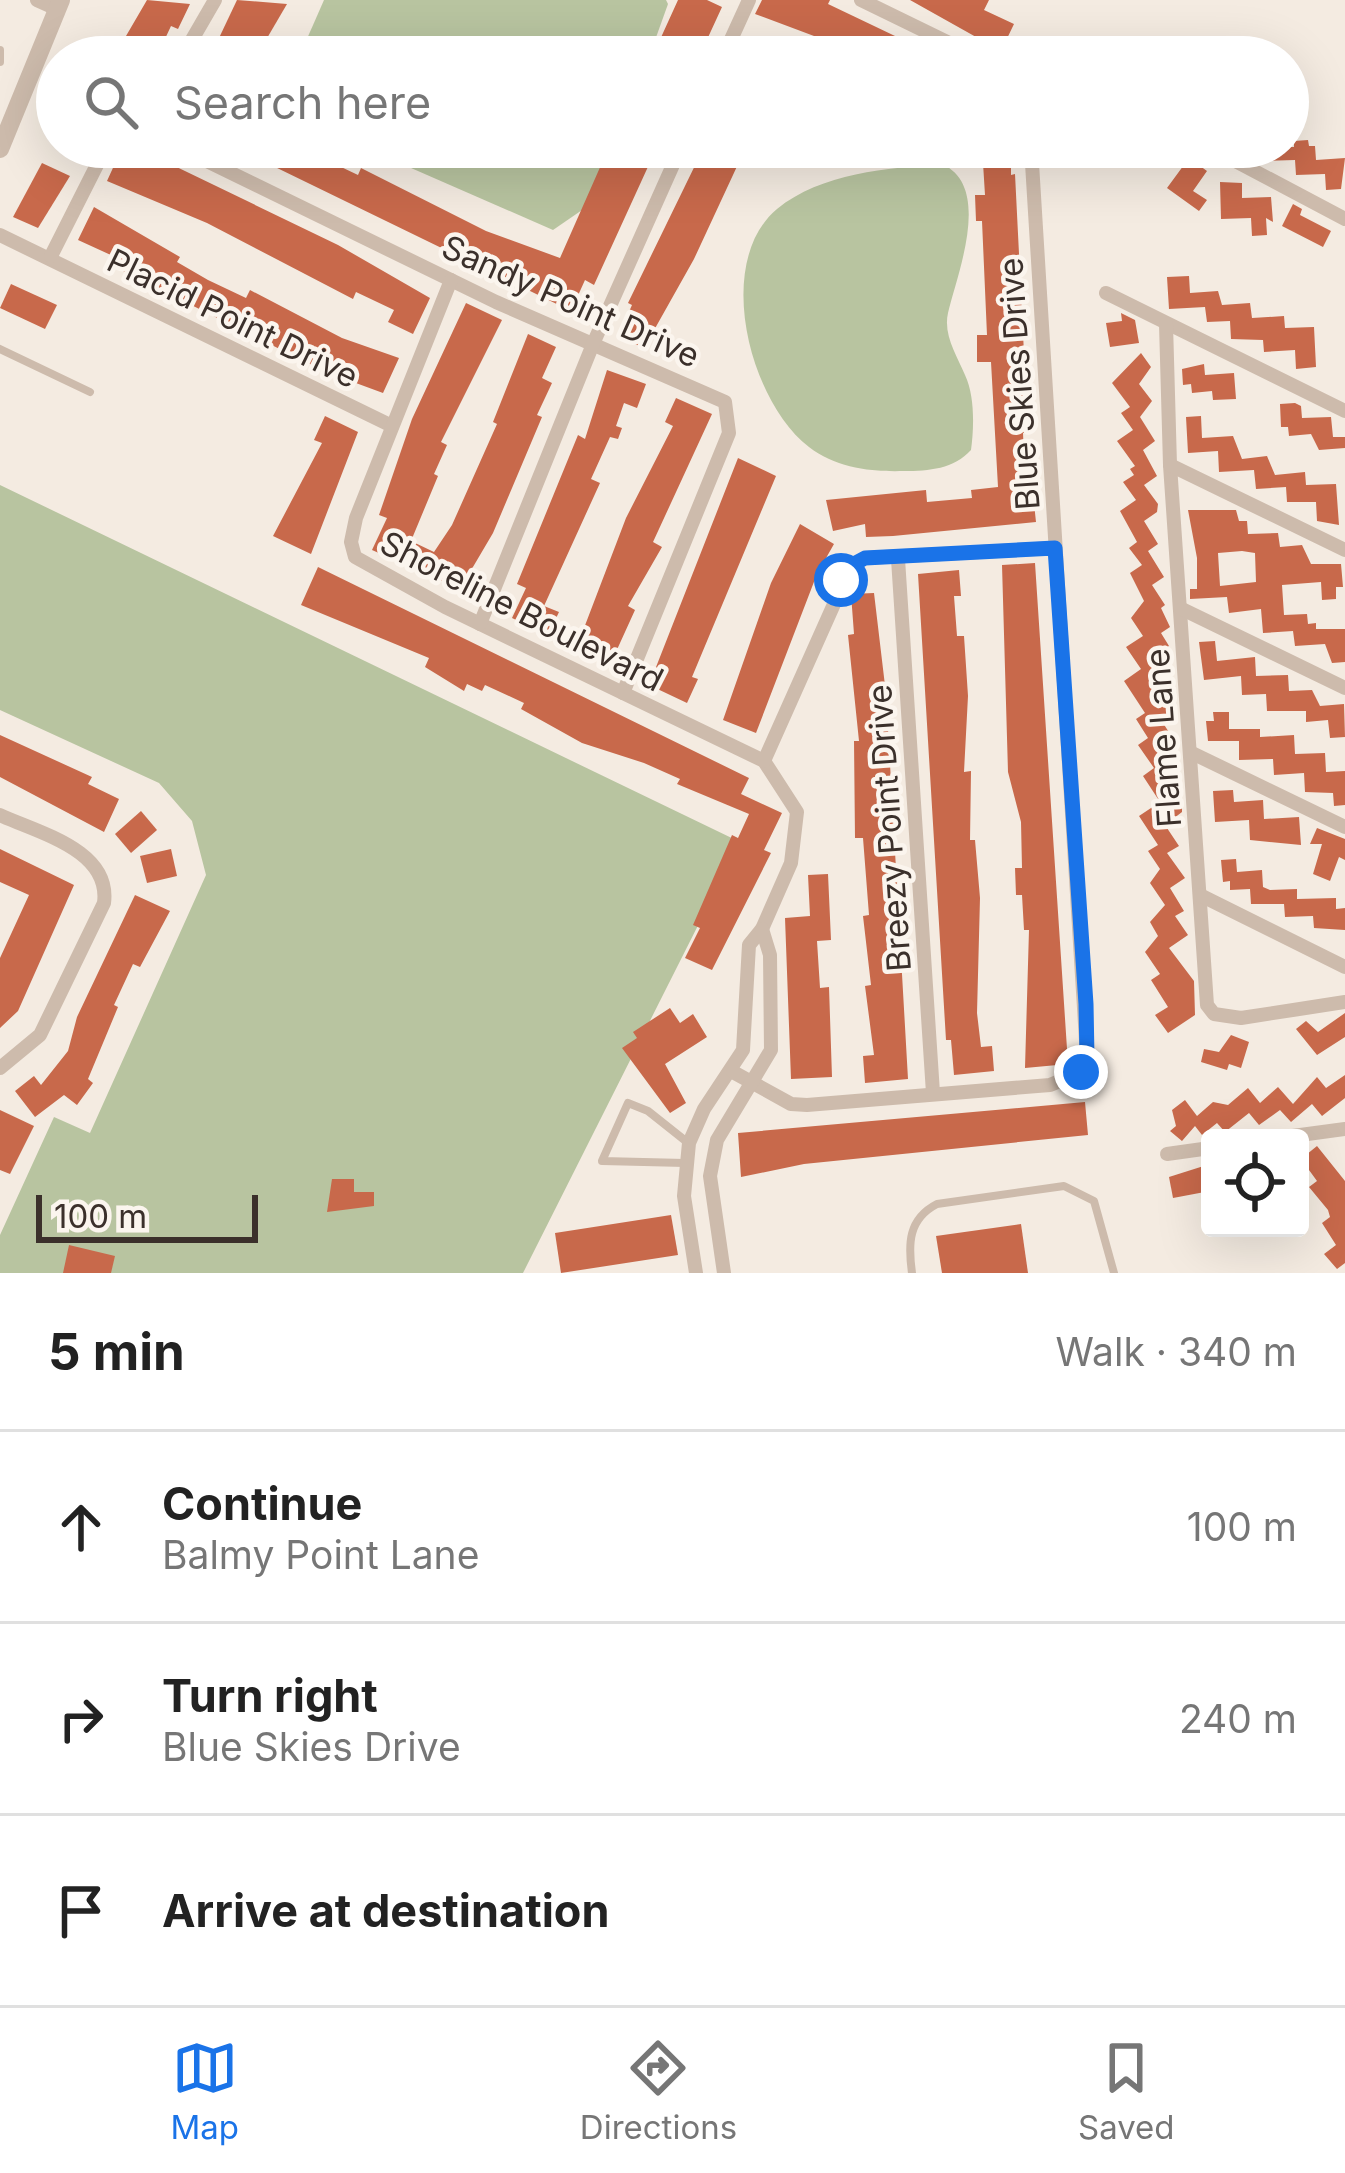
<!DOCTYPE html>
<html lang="en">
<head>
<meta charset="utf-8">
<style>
  body { margin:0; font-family:Inter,sans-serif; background:#f2f2f2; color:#222 }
  .controls { position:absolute; right:36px; bottom:36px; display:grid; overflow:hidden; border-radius:12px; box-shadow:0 12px 48px #0002 }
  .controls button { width:108px; height:108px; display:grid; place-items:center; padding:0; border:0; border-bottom:3px solid #e0e0e0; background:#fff; color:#222; font:60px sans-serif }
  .scale { position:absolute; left:36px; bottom:30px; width:222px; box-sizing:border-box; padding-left:12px; border:6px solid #3b302b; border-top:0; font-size:33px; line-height:42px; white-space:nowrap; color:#3b302b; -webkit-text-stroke:9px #fbf5ee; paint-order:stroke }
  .stop { position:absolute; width:36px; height:36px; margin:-27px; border:9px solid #1a73e8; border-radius:50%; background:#fff }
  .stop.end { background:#1a73e8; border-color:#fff; box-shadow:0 3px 12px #0008 }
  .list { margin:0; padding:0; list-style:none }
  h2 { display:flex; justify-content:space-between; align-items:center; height:156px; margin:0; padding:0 48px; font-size:51px }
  h2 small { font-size:39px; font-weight:400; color:#767676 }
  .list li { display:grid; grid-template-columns:78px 1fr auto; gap:36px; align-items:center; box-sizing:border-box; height:192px; padding:0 48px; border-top:3px solid #e0e0e0 }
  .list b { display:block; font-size:45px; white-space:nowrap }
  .list p { margin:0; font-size:39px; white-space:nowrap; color:#767676 }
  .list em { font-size:39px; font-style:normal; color:#767676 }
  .icon { flex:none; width:66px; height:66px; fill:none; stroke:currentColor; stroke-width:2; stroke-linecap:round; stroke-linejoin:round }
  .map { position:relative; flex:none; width:1345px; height:1273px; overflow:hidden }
  .search { position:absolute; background:#fff; box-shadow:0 12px 48px #0002; left:36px; right:36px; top:36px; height:132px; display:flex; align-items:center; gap:30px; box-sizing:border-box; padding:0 42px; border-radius:66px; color:#767676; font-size:45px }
  .sheet { height:732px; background:#fff }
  nav { display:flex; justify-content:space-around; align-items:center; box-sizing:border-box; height:168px; border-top:3px solid #e0e0e0; background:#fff; font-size:33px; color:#767676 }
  nav a { display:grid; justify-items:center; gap:6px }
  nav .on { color:#1a73e8 }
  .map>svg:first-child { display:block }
  .green { fill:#b8c4a0 }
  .building { fill:#c8694b; fill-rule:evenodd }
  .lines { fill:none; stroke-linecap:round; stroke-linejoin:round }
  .service { stroke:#cdbbac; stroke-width:8 }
  .minor { stroke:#cdbbac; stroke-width:14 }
  .tertiary { stroke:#cdbbac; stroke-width:18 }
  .route { stroke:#1a73e8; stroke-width:15 }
  .labels { text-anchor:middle; stroke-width:9; stroke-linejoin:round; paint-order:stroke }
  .street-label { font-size:33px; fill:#3b302b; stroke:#fbf5ee }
</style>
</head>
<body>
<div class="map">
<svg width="1345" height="1273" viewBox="0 0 1345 1273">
  <rect width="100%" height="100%" fill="#f4ebe1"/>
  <g class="green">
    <polygon points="324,0 666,0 668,4 649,57 299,57"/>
    <polygon points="363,147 611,147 585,208 553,230"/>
    <path d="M942,164C993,187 957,274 948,313C943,335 957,356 965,375C975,396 974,428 971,450C954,469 929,471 904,471C871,472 836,468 809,447C750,402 713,263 777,209C821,173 888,168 942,164Z"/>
    <polygon points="0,485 740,842 523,1273 0,1273 0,1235 54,1117 90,1133 206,875 192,821 159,783 0,710"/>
  </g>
  <g class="building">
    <polygon points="147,0 190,4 178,29 171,26 157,56 136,46 132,54 138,57 91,57 100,39 119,48"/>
    <polygon points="237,0 287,4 256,57 210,57"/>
    <polygon points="678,0 707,0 722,7 699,57 658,57 663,47 658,44"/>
    <polygon points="762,0 830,0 828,4 939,57 841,57 818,47 822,39 755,14"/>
    <polygon points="910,0 989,0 984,10 1014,24 1001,51"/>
    <polygon points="1308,140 1309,146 1315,146 1316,160 1345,158 1341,189 1326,190 1325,174 1296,175 1295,160 1266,161 1264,147 1294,147 1294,141"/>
    <polygon points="234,147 322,147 318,156 358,175 361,168 486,231 560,258 609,147 657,147 594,285 585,280 571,311"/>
    <polygon points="704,147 746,147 694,259 644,348 618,336 632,305 628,303"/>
    <polygon points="982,147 1011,147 1011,175 1015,174 1028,433 1023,433 1024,458 1029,457 1036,522 893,536 866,537 865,524 833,531 826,500 926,490 927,502 972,498 971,490 998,487 991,362 977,362 977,335 987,335 982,221 976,221 975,195 985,195"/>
    <polygon points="122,148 156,164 158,158 338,245 430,298 413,334 388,322 394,310 356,292 353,299 207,223 107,181"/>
    <polygon points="1189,158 1207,171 1193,191 1207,200 1199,211 1167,188"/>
    <polygon points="42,163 70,176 38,228 13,217"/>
    <polygon points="1220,182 1242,183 1242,198 1271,197 1273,222 1266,218 1267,235 1252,236 1251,218 1221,219"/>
    <polygon points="1293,204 1302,209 1300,215 1331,231 1323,247 1282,226"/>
    <polygon points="94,207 180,257 177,262 208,280 246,298 250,290 342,338 399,358 383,393 326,372 109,264 113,256 78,240"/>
    <polygon points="1189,276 1190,293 1218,291 1222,305 1250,303 1252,318 1284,316 1285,328 1314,327 1316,367 1296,369 1295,350 1264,352 1263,340 1231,339 1230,321 1207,322 1205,307 1169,309 1167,277"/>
    <polygon points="11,284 57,305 45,329 0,308"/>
    <polygon points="466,303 502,320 441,442 447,445 434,474 438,476 411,541 434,552 452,525 497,424 493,422 528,334 556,347 542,378 552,383 537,415 542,417 493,533 460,589 372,550 387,518 379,515 412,419"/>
    <polygon points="1121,313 1135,320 1139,343 1110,347 1106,323 1122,321"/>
    <polygon points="1141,353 1151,367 1139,384 1152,401 1140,417 1155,441 1143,450 1157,476 1144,485 1158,504 1157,512 1144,521 1158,544 1148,551 1164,577 1152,585 1165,605 1161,608 1170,627 1161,633 1169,646 1153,656 1168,679 1159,686 1176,711 1161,720 1176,743 1165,753 1180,780 1171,786 1182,804 1182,812 1165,825 1179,846 1167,853 1185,878 1170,888 1184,911 1175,916 1188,935 1169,948 1194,981 1195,1015 1168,1033 1155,1015 1168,1007 1151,980 1160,974 1145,952 1158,936 1150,922 1165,905 1150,883 1160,869 1148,851 1158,845 1139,816 1160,802 1143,776 1154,768 1138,745 1148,738 1136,719 1145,713 1124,681 1141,669 1126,647 1143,636 1131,618 1144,601 1130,573 1142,565 1129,548 1137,542 1120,511 1136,500 1123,482 1134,475 1130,469 1135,466 1117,441 1133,430 1121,413 1130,407 1112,383"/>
    <polygon points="1204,364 1205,375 1234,373 1236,399 1213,400 1212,391 1192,393 1191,384 1183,385 1182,369"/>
    <polygon points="607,370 646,384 637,408 624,403 616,426 622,428 618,439 610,437 591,479 600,483 544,606 559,612 548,635 512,618 526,588 517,584 578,435 585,439"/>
    <polygon points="676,398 712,414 653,542 662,547 628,606 635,610 610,665 576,649 626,518 673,426 665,422"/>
    <polygon points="1295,403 1301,406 1302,418 1331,417 1333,437 1345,437 1345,448 1319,450 1311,434 1289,436 1288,427 1281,427 1280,404"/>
    <polygon points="325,416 358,432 311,554 273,536 322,443 314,440"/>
    <polygon points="1201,416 1202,438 1233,436 1242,459 1267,456 1275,475 1305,472 1306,485 1336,484 1339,525 1317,521 1316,502 1287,502 1286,487 1256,489 1254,470 1219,472 1218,451 1188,453 1186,417"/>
    <polygon points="738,458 776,476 692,677 698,679 687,703 649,685"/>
    <path d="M1188,510H1236L1239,521H1247L1248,534L1278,533L1280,547L1302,545L1311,564H1341L1343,587H1336V599L1322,600L1321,582L1282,585L1284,615L1307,614L1308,624L1316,623V629H1345V662L1332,663L1325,644L1295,646L1293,631L1263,633L1261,609L1229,613L1227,597L1190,599V589H1197V558ZM1242,551L1255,553L1256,582L1220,586L1218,553Z"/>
    <polygon points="800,524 834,544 817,574 756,733 723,720 771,583"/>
    <polygon points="1035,563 1068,1064 1025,1068 1029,930 1024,930 1022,895 1016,895 1015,868 1022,868 1021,822 1008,772 1002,565"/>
    <polygon points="318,567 749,778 741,794 782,813 764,850 771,853 712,970 685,958 700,928 693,925 732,835 738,838 749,814 677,784 680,779 644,763 582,743 521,709 524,703 485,685 482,691 467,684 464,691 425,667 429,658 301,605"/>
    <polygon points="959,570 961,596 954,596 957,636 964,636 968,696 964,772 971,771 970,840 975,840 980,898 977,1013 981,1047 992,1046 994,1071 954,1075 951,1040 946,1040 918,574"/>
    <polygon points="874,593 886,694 908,1079 865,1083 863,1056 874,1055 865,986 871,985 863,916 869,915 863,838 855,838 854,741 859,741 848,635 854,634 851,594"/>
    <polygon points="1215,641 1217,661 1255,657 1256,676 1288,675 1289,691 1312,690 1320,706 1344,704 1345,737 1330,738 1328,720 1306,722 1306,711 1267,711 1266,694 1242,695 1241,676 1204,680 1199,642"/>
    <polygon points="1213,712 1229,712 1229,729 1260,729 1260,737 1294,735 1295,754 1325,753 1326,772 1345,771 1345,805 1334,806 1333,793 1305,792 1304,773 1274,775 1273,759 1239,760 1239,741 1208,741 1206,721 1214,721"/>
    <polygon points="0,735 92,777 88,784 119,799 104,832 0,777"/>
    <polygon points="1233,790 1234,802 1263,800 1264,819 1299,817 1301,845 1250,840 1249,820 1215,822 1213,791"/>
    <polygon points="141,811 157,830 131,853 115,834"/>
    <polygon points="1317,828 1345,839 1345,860 1339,857 1330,881 1313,874 1322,844 1310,844"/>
    <polygon points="0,849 74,885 18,1011 0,1028 0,958 29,895 0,882"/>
    <polygon points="171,849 177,876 147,883 140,856"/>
    <polygon points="1236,859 1237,872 1262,870 1263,887 1270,890 1297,889 1297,899 1336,898 1336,909 1345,908 1345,930 1314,928 1313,916 1285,917 1284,904 1251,904 1250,889 1230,890 1230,881 1223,882 1221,860"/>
    <polygon points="828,874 831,940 817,941 820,988 829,987 832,1077 791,1079 785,918 810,916 808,875"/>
    <polygon points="135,895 170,911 140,967 133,964 114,1005 118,1007 88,1079 93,1083 77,1105 64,1095 35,1117 15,1091 34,1076 41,1085 68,1051 77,1017"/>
    <polygon points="670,1008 680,1023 693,1014 707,1037 665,1064 686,1103 670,1113 622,1048 637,1038 633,1032"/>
    <polygon points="1345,1013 1345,1037 1317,1055 1296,1029 1306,1021 1318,1032"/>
    <polygon points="1231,1035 1249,1042 1241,1068 1229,1064 1227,1070 1201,1062 1204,1049 1219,1052"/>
    <polygon points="1345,1075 1345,1098 1322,1116 1312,1104 1291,1122 1280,1110 1259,1125 1249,1113 1225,1132 1217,1123 1202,1135 1195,1126 1182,1141 1170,1131 1176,1126 1172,1110 1185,1100 1197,1116 1213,1102 1228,1105 1248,1088 1260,1103 1278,1087 1293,1104 1317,1077 1326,1088"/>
    <polygon points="1085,1102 1088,1135 804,1164 741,1177 738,1133"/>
    <polygon points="0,1110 34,1126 10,1174 0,1170"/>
    <polygon points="1317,1146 1345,1181 1345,1263 1337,1269 1324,1254 1336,1245 1322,1223 1330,1217 1328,1210 1309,1187 1317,1181 1301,1159"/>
    <polygon points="1210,1164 1210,1191 1173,1198 1169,1177"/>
    <polygon points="332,1179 354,1179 354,1192 374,1192 374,1206 327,1212"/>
    <polygon points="671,1215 678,1255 561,1273 555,1233"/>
    <polygon points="1021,1224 1028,1273 942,1273 936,1236"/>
    <polygon points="69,1245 115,1256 111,1273 63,1273"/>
  </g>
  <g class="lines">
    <g class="service">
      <polyline points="0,50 0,62"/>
      <polyline points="0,349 90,392"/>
      <polyline points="685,1163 602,1161 628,1103 648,1111 687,1142"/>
      <path d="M912,1273C908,1244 908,1219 937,1204L1064,1186L1094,1201L1114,1273"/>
    </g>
    <g class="minor">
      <polyline points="37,0 57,9"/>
      <polyline points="861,0 978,57"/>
      <polyline points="182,57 215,0"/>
      <polyline points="723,57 749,0"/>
      <polyline points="178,147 496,302 725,402 729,433 623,693"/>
      <polyline points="787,147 791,151"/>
      <polyline points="1209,147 1345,219"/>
      <polyline points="0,235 392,426"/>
      <polyline points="51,256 106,147"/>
      <polyline points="451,280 356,518 351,542 355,557 445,607 764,761 797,812 791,863 762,929 749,945 743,1050 704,1109 689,1143 684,1196 696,1273"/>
      <polyline points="1106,293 1345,411"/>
      <polyline points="1166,324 1170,465 1207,1005 1214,1014 1241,1018 1345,1002"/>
      <polyline points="1170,465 1345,550"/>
      <polyline points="898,559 933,1093"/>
      <polyline points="1182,609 1345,688"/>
      <polyline points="480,624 593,344 681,147"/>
      <polyline points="1192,753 1345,827"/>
      <polyline points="764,761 851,566 865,558 1055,548"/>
      <path d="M0,815C39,833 111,850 104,903L40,1035L0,1068"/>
      <polyline points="1200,895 1345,967"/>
      <polyline points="733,1072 791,1104 807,1105 1050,1085 1081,1072 1087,1057 1031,147"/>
      <polyline points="1278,1138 1345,1129"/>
      <polyline points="1167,1154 1210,1148"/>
      <polyline points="724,1273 710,1176 717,1140 771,1050 770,955 762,929"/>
    </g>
    <polyline class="tertiary" points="0,149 61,0"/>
  </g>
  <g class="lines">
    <polyline class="route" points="841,580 850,566 865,558 1055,548 1086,1004 1087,1057 1081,1072"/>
  </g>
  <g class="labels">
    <g class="street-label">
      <text transform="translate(571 301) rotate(24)" y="12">Sandy Point Drive</text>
      <text transform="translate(233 318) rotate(26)" y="12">Placid Point Drive</text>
      <text transform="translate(1019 384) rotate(-94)" y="12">Blue Skies Drive</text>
      <text transform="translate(522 611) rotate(27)" y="12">Shoreline Boulevard</text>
      <text transform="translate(1163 738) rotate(-94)" y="12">Flame Lane</text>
      <text transform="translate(889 828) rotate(-94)" y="12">Breezy Point Drive</text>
    </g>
  </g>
</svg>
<div class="controls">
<button><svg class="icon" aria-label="locate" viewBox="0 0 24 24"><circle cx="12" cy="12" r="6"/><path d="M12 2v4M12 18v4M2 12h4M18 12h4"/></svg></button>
</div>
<div class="scale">100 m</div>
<div class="stop" style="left:841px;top:580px"></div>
<div class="stop end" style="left:1081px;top:1072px"></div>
<div class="search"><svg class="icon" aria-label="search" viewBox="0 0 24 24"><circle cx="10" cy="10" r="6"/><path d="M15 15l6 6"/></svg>Search here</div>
</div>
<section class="sheet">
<h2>5 min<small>Walk · 340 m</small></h2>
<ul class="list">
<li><svg class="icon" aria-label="ahead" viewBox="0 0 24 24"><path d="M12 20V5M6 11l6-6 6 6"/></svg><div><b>Continue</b><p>Balmy Point Lane</p></div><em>100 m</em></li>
<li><svg class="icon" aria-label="right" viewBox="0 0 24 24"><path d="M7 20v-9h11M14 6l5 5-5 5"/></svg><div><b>Turn right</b><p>Blue Skies Drive</p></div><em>240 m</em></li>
<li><svg class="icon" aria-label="arrive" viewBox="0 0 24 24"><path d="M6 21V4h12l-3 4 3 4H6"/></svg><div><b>Arrive at destination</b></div></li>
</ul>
</section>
<nav>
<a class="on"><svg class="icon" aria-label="map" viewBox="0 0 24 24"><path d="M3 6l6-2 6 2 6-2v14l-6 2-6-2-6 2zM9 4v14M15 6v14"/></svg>Map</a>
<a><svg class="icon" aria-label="directions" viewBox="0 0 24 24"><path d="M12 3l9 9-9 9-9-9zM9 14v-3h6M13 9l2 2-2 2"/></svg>Directions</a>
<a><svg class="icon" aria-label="saved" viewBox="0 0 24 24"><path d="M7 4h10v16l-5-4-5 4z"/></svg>Saved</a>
</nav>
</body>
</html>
